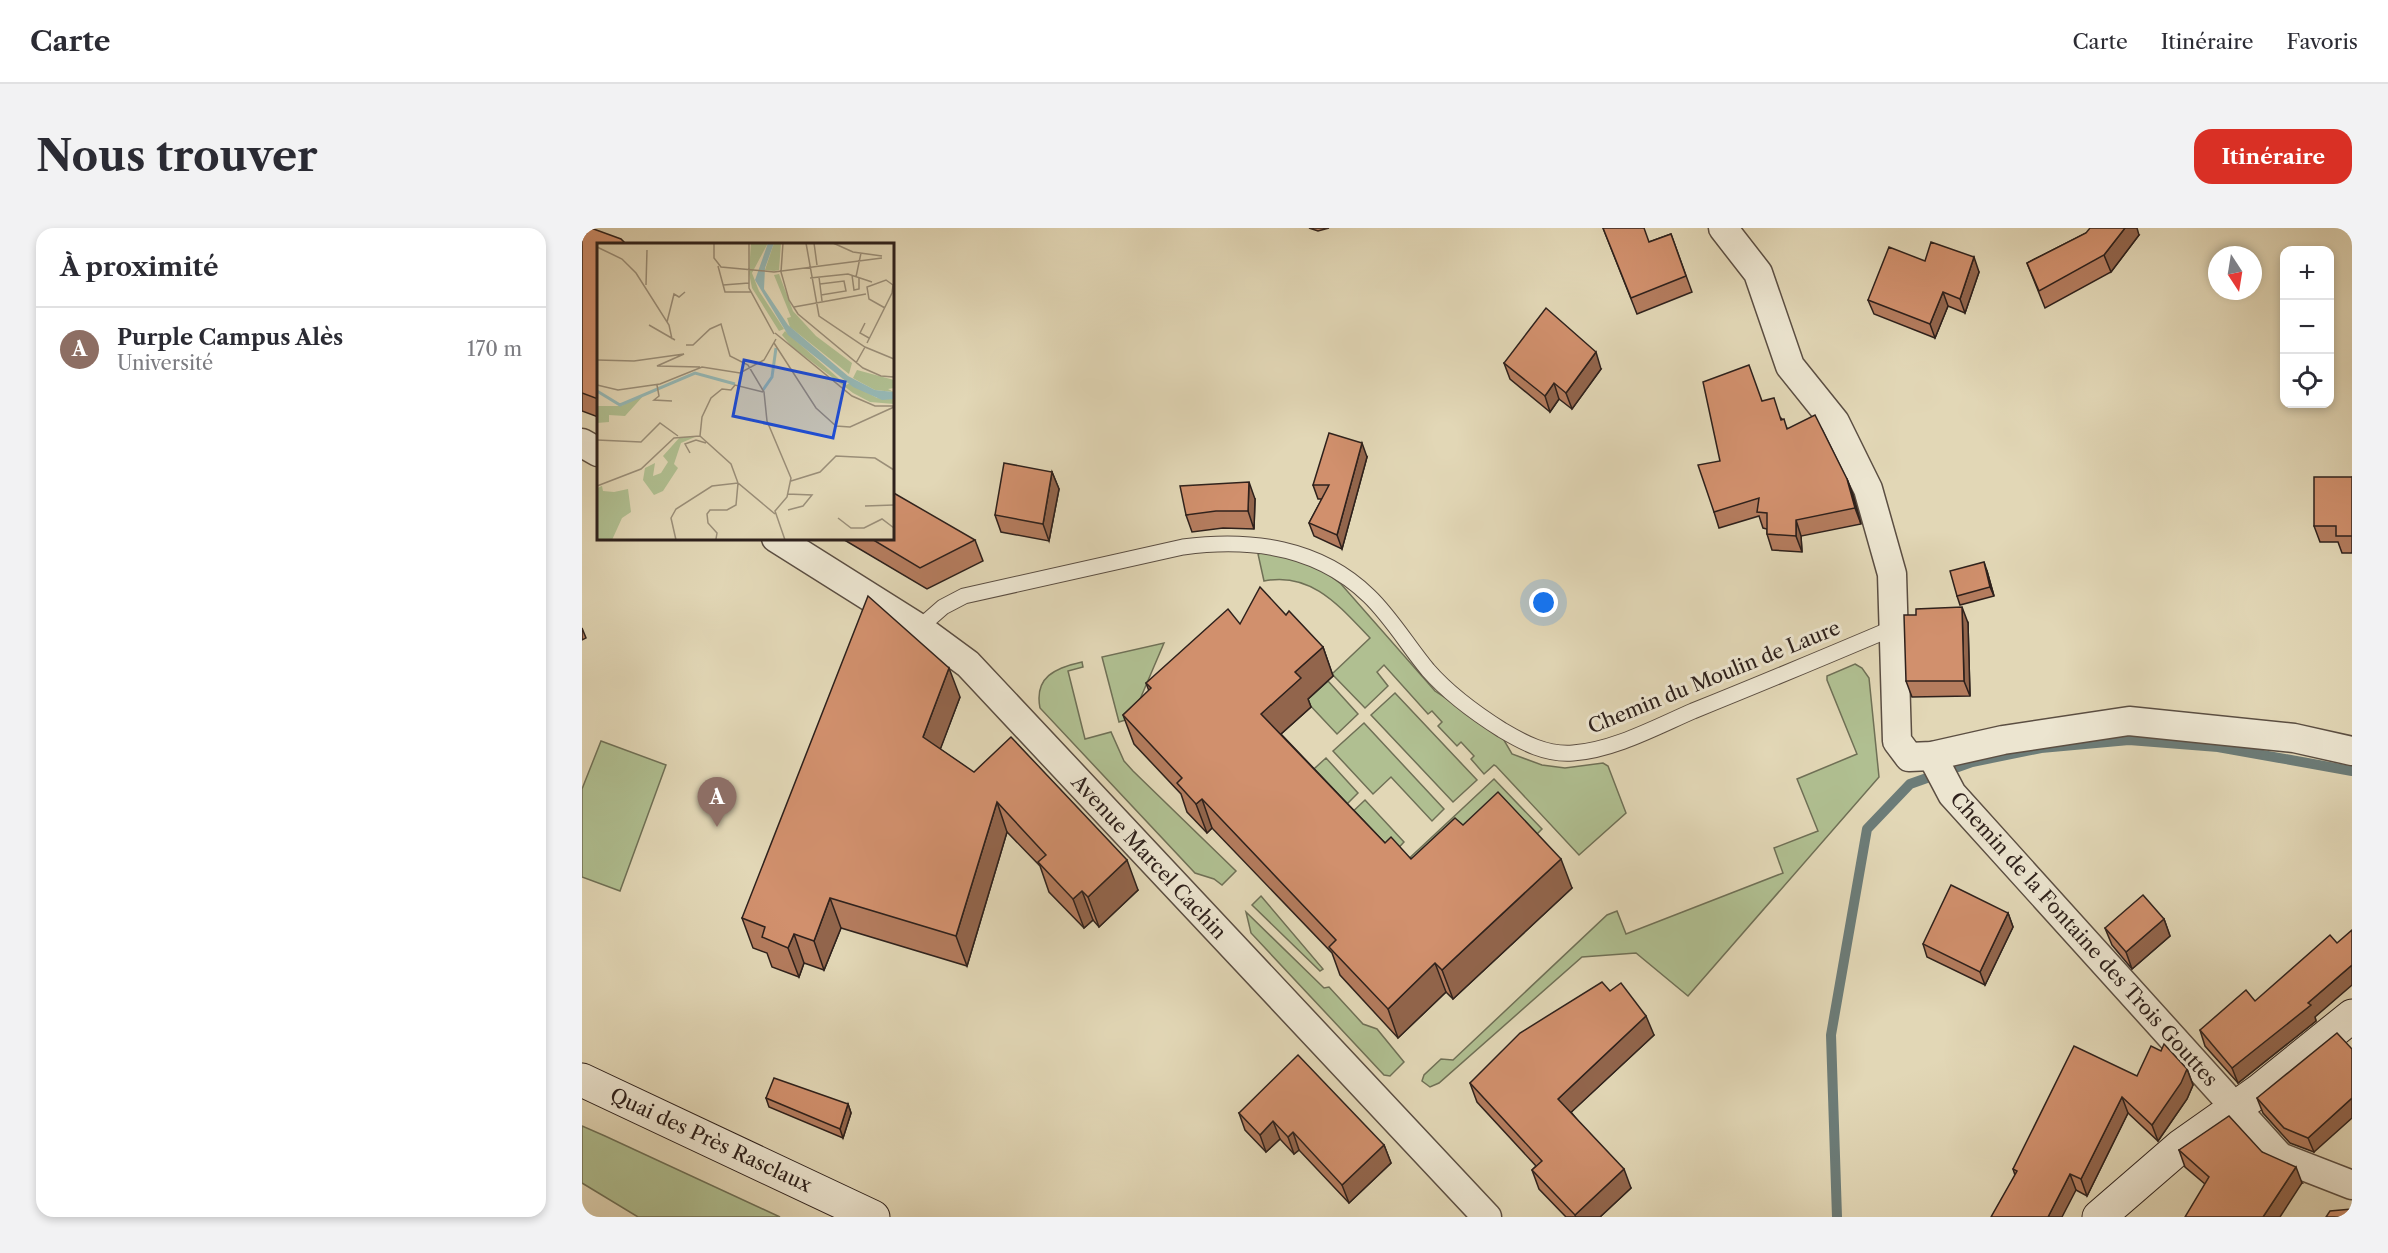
<!DOCTYPE html>
<html lang="fr">
<head>
<meta charset="utf-8">
<style>
  body { margin:0; font-family:"Libre Caslon Text",serif; background:#f2f2f3; color:#2b2b33 }
  .controls { position:absolute; right:18px; top:18px; display:grid; overflow:hidden; border-radius:12px; box-shadow:0 3px 9px #0003 }
  .controls button { width:54px; height:54px; display:grid; place-items:center; padding:0; border:0; border-bottom:2px solid #e1e1e2; background:#fff; color:#2b2b33; font:30px sans-serif }
  .compass { position:absolute; left:1626px; top:18px; width:54px; height:54px; border-radius:50%; background:#fff; box-shadow:0 3px 9px #0003; rotate:168deg }
  .you { position:absolute; left:962px; top:375px; width:21px; height:21px; margin:-15px; border:4px solid #fff; border-radius:50%; background:#1a73e8; box-shadow:0 0 0 9px #1a73e833 }
  .badge { display:grid; place-items:center; width:39px; height:39px; border-radius:50%; background:#d93025; color:#fff; font-size:20px; font-weight:700 }
  .pin { position:absolute; translate:-50% -50px; filter:drop-shadow(0 2px 3px #0008) }
  .pin::after { content:''; position:absolute; top:32px; width:21px; height:18px; background:inherit; clip-path:polygon(0 0,100% 0,50% 100%) }
  .list { margin:0; padding:0; list-style:none }
  h2 { display:flex; justify-content:space-between; align-items:center; height:78px; margin:0; padding:0 24px; font-size:26px }
  h2 small { font-size:20px; font-weight:400; color:#7c7c81 }
  .list li { display:grid; grid-template-columns:39px 1fr auto; gap:18px; align-items:center; box-sizing:border-box; height:84px; padding:0 24px; border-top:2px solid #e1e1e2 }
  .list b { display:block; font-size:22px; white-space:nowrap }
  .list p { margin:0; font-size:20px; white-space:nowrap; color:#7c7c81 }
  .list em { font-size:20px; font-style:normal; color:#7c7c81 }
  .icon { flex:none; width:33px; height:33px; fill:none; stroke:currentColor; stroke-width:2; stroke-linecap:round; stroke-linejoin:round }
  .map { position:relative; flex:none; width:1770px; height:989px; overflow:hidden; border-radius:18px }
  header { display:flex; align-items:center; gap:36px; box-sizing:border-box; height:84px; padding:0 30px; background:#fff; border-bottom:2px solid #e1e1e2 }
  header strong { font-size:28px }
  nav { display:flex; gap:33px; margin-inline-start:auto; font-size:21px }
  .intro { display:flex; align-items:center; justify-content:space-between; box-sizing:border-box; height:144px; padding:0 36px }
  h1 { margin:0; font-size:42px }
  .button { padding:15px 27px; border-radius:18px; background:#d93025; color:#fff; font-size:21px; font-weight:700 }
  main { display:flex; gap:36px; padding:0 36px }
  aside { flex:1; background:#fff; border-radius:18px; box-shadow:0 3px 9px #0003 }
  .map>svg:first-child { display:block }
  .green { fill:#b0bf91; stroke:#6f7056; stroke-width:1.5 }
  .lines { fill:none; stroke-linecap:round; stroke-linejoin:round }
  .stream { stroke:#6c7c78; stroke-width:10 }
  .service-casing { stroke:#5b4e42; stroke-width:17 }
  .minor-casing { stroke:#5b4e42; stroke-width:31 }
  .secondary-casing { stroke:#2e211c; stroke-width:35 }
  .service { stroke:#ece5d0; stroke-width:15 }
  .minor { stroke:#ece5d0; stroke-width:28 }
  .secondary { stroke:#ece5d0; stroke-width:33 }
  .wall { fill:#b47c5e; stroke:#2e211c; stroke-width:1.5 }
  .shaded-wall { fill:#92654c; stroke:#2e211c; stroke-width:1.5 }
  .building { fill:#d1906d; stroke:#2e211c; stroke-width:1.5 }
  .labels { text-anchor:middle; stroke-width:6; stroke-linejoin:round; paint-order:stroke }
  .street-label { font-size:20px; fill:#2e211c; stroke:#ece5d0 }
  .inset-river { fill:none; stroke:#96b8b5; stroke-width:3 }
  .inset-road { fill:none; stroke:#9a8e78; stroke-width:1.5 }
  .view { fill:#1d4ed8; fill-opacity:0.15; stroke:#1d4ed8; stroke-width:3 }
  .inset-edge { fill:none; stroke:#2e211c; stroke-width:3 }
</style>
</head>
<body>
<header>
<strong>Carte</strong>
<nav><a>Carte</a><a>Itinéraire</a><a>Favoris</a></nav>
</header>
<div class="intro"><h1>Nous trouver</h1><a class="button">Itinéraire</a></div>
<main>
<aside>
<h2>À proximité<small></small></h2>
<ul class="list">
<li><span class="badge" style="background:#8d6e63">A</span><div><b>Purple Campus Alès</b><p>Université</p></div><em>170 m</em></li>
</ul>
</aside>
<div class="map">
<svg width="1770" height="989" viewBox="0 0 1770 989">
  <rect width="100%" height="100%" fill="#e2d7b6"/>
  <filter id="stains"><feTurbulence type="fractalNoise" baseFrequency=".00333" numOctaves="4"/><feColorMatrix values="0 0 0 0 .2 0 0 0 0 .09 0 0 0 0 .02 0 0 0 .5 -.17"/></filter>
  <radialGradient id="worn" r=".72"><stop offset=".6" stop-color="#630" stop-opacity="0"/><stop offset="1" stop-color="#630" stop-opacity=".3"/></radialGradient>
  <g class="green">
    <path d="M688,321L743,344L759,356L853,463L919,507L930,526L960,537L983,540L1021,535L1026,538L1044,585L997,627L914,538L912,537L902,546L889,531L892,528L879,514L875,518L856,498L860,494L850,483L846,486L802,437L795,444L806,458L783,480L750,446L788,410C759,380 730,343 682,353L676,326Z"/>
    <polygon points="582,415 550,490 537,494 520,429"/>
    <path d="M500,434L501,439L486,443L503,511L529,504L542,533L551,543L654,643L640,657L632,651L613,645L458,480C452,449 473,440 500,434Z"/>
    <polygon points="1273,436 1280,440 1287,450 1297,549 1106,768 1054,725 1000,729 857,855 848,859 840,853 842,847 859,831 871,832 1025,687 1035,683 1044,706 1201,645 1192,620 1236,603 1215,551 1275,526 1245,452 1245,448"/>
    <polygon points="746,453 776,486 755,506 724,473"/>
    <polygon points="813,465 895,552 871,574 789,487"/>
    <polygon points="782,495 862,581 850,593 809,549 791,566 751,523"/>
    <polygon points="19,513 84,537 38,663 0,649 0,561"/>
    <polygon points="744,530 776,565 756,585 723,549"/>
    <polygon points="912,551 960,601 951,610 819,638"/>
    <polygon points="783,572 822,614 803,634 763,591"/>
    <polygon points="679,668 741,741 738,743 670,677"/>
    <polygon points="664,684 742,760 747,759 781,796 795,801 822,834 808,848 802,847 669,705"/>
    <polygon points="0,898 23,908 198,989 56,989 0,955"/>
  </g>
  <g class="lines">
    <polyline class="stream" points="1255,989 1249,807 1285,601 1328,556 1390,534 1459,520 1547,512 1636,519 1770,543"/>
    <g class="service-casing">
      <path id="service" d="M337,400L361,379L382,368L601,319C668,310 737,319 787,368C809,389 826,418 846,442C867,466 893,485 920,502C942,515 964,527 991,525C1032,522 1074,499 1111,483C1178,456 1245,428 1311,400"/>
    </g>
    <g class="minor-casing">
      <g id="minor">
        <polyline points="1141,0 1176,45 1208,138 1253,194 1286,261 1310,346 1315,513 1327,529 1350,528 1421,512 1547,493 1712,510 1770,523"/>
        <polyline points="0,215 16,224"/>
        <polyline points="194,310 337,400 386,436 905,989"/>
        <polyline points="1350,528 1370,566 1698,929 1770,957"/>
      </g>
    </g>
    <g class="secondary-casing">
      <g id="secondary">
        <polyline points="0,852 291,989"/>
        <polyline points="1517,989 1599,918 1677,863 1770,788"/>
      </g>
    </g>
    <use href="#service" class="service"/>
    <use href="#minor" class="minor"/>
    <use href="#secondary" class="secondary"/>
  </g>
  <g class="wall">
    <polygon points="0,0 16,16 16,189 0,183"/>
    <polygon points="727,0 747,0 736,3"/>
    <polygon points="1021,0 1067,14 1089,6 1110,64 1055,86"/>
    <polygon points="1504,5 1557,7 1529,44 1463,80 1445,35"/>
    <polygon points="1343,33 1397,44 1383,85 1366,78 1353,110 1292,86 1286,72"/>
    <polygon points="922,135 1019,141 990,181 977,171 968,184 928,151"/>
    <polygon points="1180,173 1200,191 1205,200 1265,251 1271,267 1279,296 1219,308 1220,324 1190,322 1185,306 1185,301 1181,300 1177,288 1137,300 1132,284 1138,233"/>
    <polygon points="785,229 760,321 732,308 727,295 740,271 736,271 731,257"/>
    <polygon points="470,244 477,261 467,313 419,304 413,287"/>
    <polygon points="1770,249 1770,325 1760,325 1756,314 1738,314 1732,298"/>
    <polygon points="673,271 672,301 641,300 610,304 604,287"/>
    <polygon points="259,310 393,312 401,333 345,361"/>
    <polygon points="1405,343 1412,368 1378,377 1375,368"/>
    <polygon points="1386,395 1388,468 1330,469 1324,453"/>
    <polygon points="658,396 741,419 751,448 726,471 729,479 699,506 803,615 829,631 881,597 990,660 871,771 864,764 816,810 758,747 750,725 630,600 625,605 605,584 599,566 552,516 541,487 567,463 564,455"/>
    <polygon points="0,400 4,410 0,412"/>
    <polygon points="378,469 358,521 556,662 517,699 511,692 502,700 467,664 458,638 425,604 385,738 259,700 242,742 222,735 217,749 190,739 185,725 171,720 160,690"/>
    <polygon points="1426,685 1431,699 1403,757 1345,729 1341,716"/>
    <polygon points="1582,691 1588,708 1550,741 1530,717 1523,700"/>
    <polygon points="1028,763 1072,807 989,884 1049,960 1018,989 984,989 957,961 950,942 954,938 895,874 888,855"/>
    <polygon points="1673,773 1733,789 1734,793 1656,855 1623,818 1618,802"/>
    <polygon points="1770,821 1732,924 1708,915 1681,885 1675,870"/>
    <polygon points="1605,841 1611,857 1605,871 1576,913 1546,885 1505,968 1494,962 1433,947 1431,941 1555,848"/>
    <polygon points="184,870 266,876 269,885 261,910 187,879"/>
    <polygon points="657,885 802,917 809,935 767,975 717,922 712,926 698,911 684,924 663,902"/>
    <polygon points="1597,922 1680,924 1720,955 1623,956 1603,939"/>
  </g>
  <g class="shaded-wall">
    <polygon points="1543,0 1555,0 1557,7 1529,44 1522,27"/>
    <polygon points="1392,29 1397,44 1383,85 1378,71"/>
    <polygon points="1361,64 1366,78 1353,110 1348,96"/>
    <polygon points="1014,124 1019,141 990,181 984,165"/>
    <polygon points="972,155 977,171 968,184 963,168"/>
    <polygon points="780,215 785,229 760,321 755,307"/>
    <polygon points="470,244 477,261 467,313 461,296"/>
    <polygon points="1265,251 1271,267 1279,296 1273,280"/>
    <polygon points="667,254 673,271 672,301 666,283"/>
    <polygon points="1214,292 1219,308 1220,324 1214,308"/>
    <polygon points="1402,334 1405,343 1412,368 1408,359"/>
    <polygon points="1380,379 1386,395 1388,468 1382,453"/>
    <polygon points="741,419 751,448 726,471 729,479 690,514 679,486 713,444"/>
    <polygon points="367,440 378,469 352,538 341,509"/>
    <polygon points="620,571 630,600 625,605 614,576"/>
    <polygon points="415,574 425,604 385,738 374,708"/>
    <polygon points="979,631 990,660 871,771 860,742"/>
    <polygon points="545,632 556,662 517,699 506,669"/>
    <polygon points="500,663 511,692 502,700 491,671"/>
    <polygon points="248,670 259,700 242,742 232,713"/>
    <polygon points="1426,685 1431,699 1403,757 1398,744"/>
    <polygon points="1582,691 1588,708 1550,741 1544,724"/>
    <polygon points="212,706 222,735 217,749 206,720"/>
    <polygon points="853,735 864,764 816,810 806,781"/>
    <polygon points="1770,737 1770,757 1733,789 1734,793 1656,855 1650,840"/>
    <polygon points="1064,788 1072,807 983,890 976,871"/>
    <polygon points="1605,841 1611,857 1605,871 1576,913 1570,897"/>
    <polygon points="1540,869 1546,885 1505,968 1499,951"/>
    <polygon points="1770,870 1770,890 1732,924 1726,910"/>
    <polygon points="266,876 269,885 261,910 258,901"/>
    <polygon points="691,893 698,911 684,924 678,907"/>
    <polygon points="711,904 717,922 712,926 706,909"/>
    <polygon points="802,917 809,935 767,975 760,957"/>
    <polygon points="1714,939 1720,955 1698,989 1681,989"/>
    <polygon points="1042,941 1049,960 1018,989 994,989 993,987"/>
    <polygon points="1488,946 1494,962 1480,989 1466,989"/>
  </g>
  <g class="building">
    <polygon points="0,0 9,0 39,11 44,16 16,16 16,171 0,165"/>
    <polygon points="1021,0 1062,0 1067,14 1089,6 1104,48 1049,70"/>
    <polygon points="1508,0 1543,0 1522,27 1457,63 1445,35 1504,5"/>
    <polygon points="1349,14 1392,29 1378,71 1361,64 1348,96 1286,72 1307,19 1343,33"/>
    <polygon points="964,80 1014,124 984,165 972,155 963,168 922,135"/>
    <polygon points="1167,137 1180,173 1192,170 1199,192 1202,191 1205,201 1233,187 1265,251 1273,280 1214,292 1214,308 1185,306 1185,285 1175,284 1177,270 1132,284 1116,237 1138,233 1121,154"/>
    <polygon points="747,205 780,215 755,307 727,295 747,257 731,257"/>
    <polygon points="422,235 470,244 461,296 413,287"/>
    <polygon points="1732,249 1770,249 1770,308 1754,308 1754,298 1732,298"/>
    <polygon points="667,254 666,283 634,283 604,287 598,258"/>
    <polygon points="310,264 393,312 338,340 288,310 310,310"/>
    <polygon points="1402,334 1408,359 1375,368 1368,343"/>
    <polygon points="678,359 704,387 707,383 741,419 713,444 719,450 679,486 803,615 809,609 829,631 873,590 881,597 916,564 979,631 860,742 853,735 806,781 747,719 754,712 620,571 614,576 595,555 600,550 541,487 569,460 564,455 646,381 658,396"/>
    <polygon points="286,368 367,440 341,509 392,544 429,509 545,632 506,669 500,663 491,671 456,634 464,627 415,574 374,708 248,670 232,713 212,706 206,720 180,709 183,699 160,690"/>
    <polygon points="1380,379 1382,453 1324,453 1322,387 1334,387 1334,381"/>
    <polygon points="1369,657 1426,685 1398,744 1341,716"/>
    <polygon points="1561,667 1582,691 1544,724 1523,700"/>
    <polygon points="1770,702 1770,737 1726,775 1729,777 1650,840 1618,802 1664,762 1673,773 1748,707 1755,715"/>
    <polygon points="1020,754 1028,763 1039,755 1064,788 976,871 1042,941 993,987 950,942 960,933 888,855 938,805"/>
    <polygon points="1755,805 1770,821 1770,870 1726,910 1702,900 1675,870"/>
    <polygon points="1582,816 1605,841 1599,855 1570,897 1540,869 1499,951 1488,946 1466,989 1409,989 1435,943 1431,941 1492,818 1555,848 1569,818 1579,823"/>
    <polygon points="716,827 802,917 760,957 711,904 706,909 691,893 678,907 657,885"/>
    <polygon points="192,850 266,876 258,901 184,870"/>
    <polygon points="1647,888 1680,924 1714,939 1681,989 1603,989 1627,949 1597,922"/>
    <polygon points="1770,981 1770,989 1744,989 1748,983"/>
  </g>
  <g class="labels">
    <g class="street-label">
      <text transform="translate(1132 449) rotate(-22)" y="7">Chemin du Moulin de Laure</text>
      <text transform="translate(567 629) rotate(47)" y="7">Avenue Marcel Cachin</text>
      <text transform="translate(1502 711) rotate(48)" y="7">Chemin de la Fontaine des Trois Gouttes</text>
      <text transform="translate(129 912) rotate(25)" y="7">Quai des Près Rasclaux</text>
    </g>
  </g>
  <g transform="translate(15 15)">
    <rect width="297" height="297" fill="#e2d7b6"/>
    <path d="M154,0H171L155,30L162,48L187,86L182,88L155,45L152,30ZM177,0H184L182,27L177,28L168,27ZM182,31L196,68L219,93L255,120L252,131L193,84L190,75L194,74L177,32ZM188,88L249,142L253,140L280,155L297,156V161L273,159L256,150L194,103L185,92ZM260,127L297,137V145L291,146L297,149L278,147L263,139L256,135ZM48,151L28,173L12,172V179L0,180V163H24ZM83,194H98L84,200L77,221L81,225L66,248L57,252L46,237L48,225L58,220L56,233L64,230L71,219L66,213ZM5,243L6,248L17,249L31,246L34,269L25,275L15,297H0V245Z" fill="#b0bf91"/>
    <path d="M171,0H177L168,25L167,46L191,82L251,133L278,147L297,149V156L285,157L256,144L191,92L158,37Z" fill="#96b8b5"/>
    <path class="inset-river" d="M166,147L175,134L179,105M0,148L23,162L98,130L138,141"/>
    <path class="inset-road" d="M117,0V15L124,24L177,29L285,15M152,0V45L177,91M186,0L184,29L192,57L201,71L266,125L284,133L297,134M209,0L222,73L268,104L297,116M217,0L220,22M236,0L256,9L285,13M0,4L25,16L39,30L72,82L75,96M121,23L128,49H154M255,32L257,47L262,46V35M222,34L225,58M259,34L264,10M213,35L251,31L275,39M223,41L247,38L249,48L224,52M49,42L50,7M126,42L152,40M197,64L269,51M288,65L272,56L270,44L289,37L296,42M70,79L77,51L82,54L88,49M268,80L263,90L272,95M52,82L78,97M178,90L255,153L278,163H297M177,100L219,165L239,183L253,184L297,164M270,100L295,50L296,42M89,102H96L113,86L124,81L133,113L151,122L167,149L170,178L194,235L190,254L178,268L188,297M0,117L37,118L87,111L60,123L103,124M259,120L268,104M0,142L21,147L63,141L105,124L143,130L167,117L179,96M60,142L62,153L57,157L75,158M0,197L44,199L63,180L81,193M93,210L88,201L99,197L109,200M194,238L223,229L239,213L278,215L297,227M0,243L44,226L77,195L103,193M190,251L215,252L206,263L191,267M268,263L297,262M241,275L254,285H267L285,276L297,285M119,296L120,290L111,280L110,271L113,267H130L139,262L141,240L134,221L103,193L105,174L114,155L125,146L134,147L138,142L166,149M79,297L74,275L79,266L115,243L141,240L178,271"/>
    <path class="view" d="M147,117L248,139L236,195L136,173Z"/>
    <rect width="297" height="297" class="inset-edge"/>
  </g>
  <rect width="100%" height="100%" filter="url(#stains)"/>
  <rect width="100%" height="100%" fill="url(#worn)"/>
</svg>
<div class="controls">
<button>+</button>
<button>−</button>
<button><svg class="icon" aria-label="locate" viewBox="0 0 24 24"><circle cx="12" cy="12" r="6"/><path d="M12 2v4M12 18v4M2 12h4M18 12h4"/></svg></button>
</div>
<svg class="compass" viewBox="-18 -18 36 36"><path d="M0-13l5 13h-10z" fill="#e53935"/><path d="M0 13l5-13h-10z" fill="#7c7c81"/></svg>
<div class="you"></div>
<div class="pin badge" style="left:135px;top:599px;background:#8d6e63">A</div>
</div>
</main>
</body>
</html>
